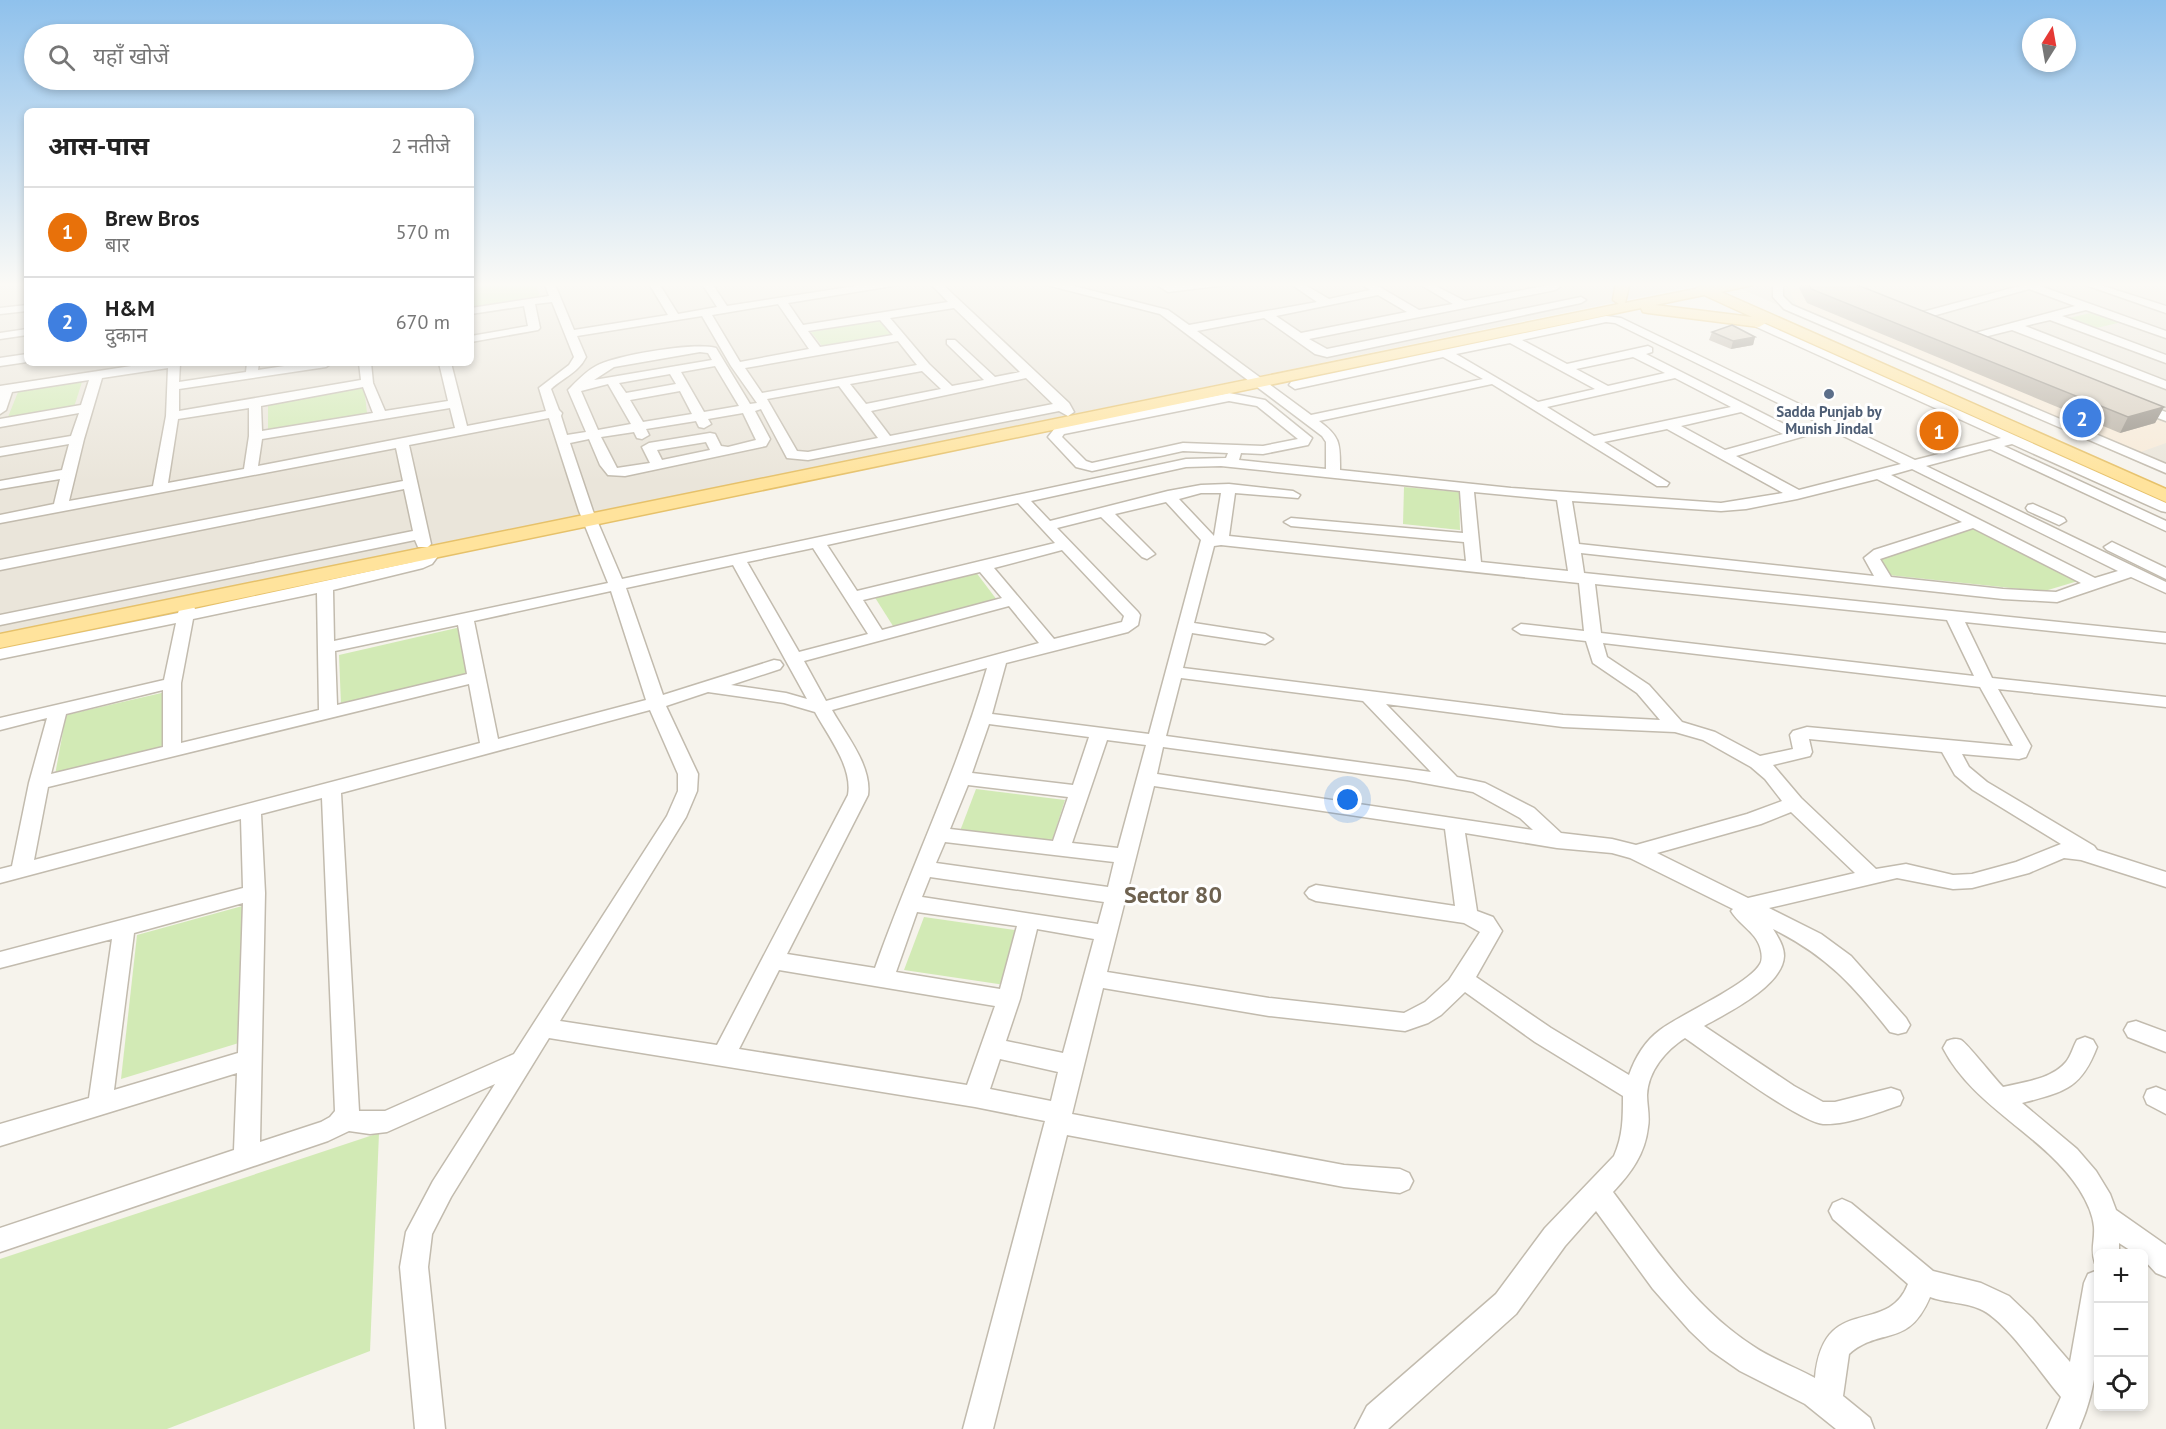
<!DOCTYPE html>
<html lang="hi">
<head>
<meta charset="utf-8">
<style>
  body { margin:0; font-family:"PT Sans","Noto Sans Devanagari",sans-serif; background:#f2f2f2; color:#222 }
  .controls { position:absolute; right:18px; bottom:18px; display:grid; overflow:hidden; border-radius:9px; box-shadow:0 3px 9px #0003 }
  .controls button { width:54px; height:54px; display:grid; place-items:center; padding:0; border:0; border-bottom:2px solid #e0e0e0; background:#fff; color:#222; font:30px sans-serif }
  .compass { position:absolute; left:2022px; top:18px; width:54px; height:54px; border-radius:50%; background:#fff; box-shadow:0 3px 9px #0003; rotate:11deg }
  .you { position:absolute; left:1348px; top:800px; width:21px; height:21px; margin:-15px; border:4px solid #fff; border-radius:50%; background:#1a73e8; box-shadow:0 0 0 9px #1a73e833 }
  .badge { display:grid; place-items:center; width:39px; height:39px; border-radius:50%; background:#db2777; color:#fff; font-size:20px; font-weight:700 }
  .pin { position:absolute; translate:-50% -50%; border:3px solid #fff; box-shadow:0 2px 6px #0006 }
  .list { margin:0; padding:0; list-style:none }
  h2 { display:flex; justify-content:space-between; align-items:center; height:78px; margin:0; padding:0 24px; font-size:26px }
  h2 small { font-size:20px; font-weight:400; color:#767676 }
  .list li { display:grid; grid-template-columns:39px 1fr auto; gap:18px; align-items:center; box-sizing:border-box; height:90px; padding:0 24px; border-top:2px solid #e0e0e0 }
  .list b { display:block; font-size:22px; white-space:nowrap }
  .list p { margin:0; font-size:20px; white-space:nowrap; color:#767676 }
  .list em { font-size:20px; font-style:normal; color:#767676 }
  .icon { flex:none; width:33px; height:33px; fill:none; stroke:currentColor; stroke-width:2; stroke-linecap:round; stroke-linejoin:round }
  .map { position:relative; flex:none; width:2166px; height:1429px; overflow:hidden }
  .search { position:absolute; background:#fff; box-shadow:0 3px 9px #0003; left:24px; top:24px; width:450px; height:66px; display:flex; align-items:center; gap:15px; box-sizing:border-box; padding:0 21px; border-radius:33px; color:#767676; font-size:22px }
  .panel { position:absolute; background:#fff; box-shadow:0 3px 9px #0003; left:24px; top:108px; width:450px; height:258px; border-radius:9px }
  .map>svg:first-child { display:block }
  .residential { fill:#eae5da }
  .commercial { fill:#f7ead8 }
  .green { fill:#d2eab5 }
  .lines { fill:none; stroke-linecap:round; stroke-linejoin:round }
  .minor-casing { stroke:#c2bbae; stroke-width:3 }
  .major-casing { stroke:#e6c16a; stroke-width:3 }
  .minor { fill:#fff; fill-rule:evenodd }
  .major { fill:#ffe39c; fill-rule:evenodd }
  .wall { fill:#bab2a6 }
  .shaded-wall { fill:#979187 }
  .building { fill:#d8cfc1; stroke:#979187; stroke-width:1.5 }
  .service-dot { fill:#5c6f8a; stroke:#fff; stroke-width:2 }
  .labels { text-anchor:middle; stroke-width:6; stroke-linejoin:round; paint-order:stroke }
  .far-service-label { font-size:15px; font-weight:bold; fill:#4e5e75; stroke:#fff }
  .district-label { font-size:24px; font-weight:bold; fill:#6e6250; stroke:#fff }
</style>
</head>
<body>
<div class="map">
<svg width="2166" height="1429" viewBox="0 0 2166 1429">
  <rect width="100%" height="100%" fill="#f6f3ec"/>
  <g class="residential">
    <polygon points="0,282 27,282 27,363 471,363 471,282 1685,282 1694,286 0,636"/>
    <polygon points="1744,282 2166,282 2166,475 1730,284"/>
  </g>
  <polygon class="commercial" points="1807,282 1821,282 2166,423 2166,443 2138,453 1797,306 1787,285"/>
  <g class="green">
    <polygon points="471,282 534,282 541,298 471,309"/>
    <polygon points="2095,312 2122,322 2092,329 2065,319"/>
    <polygon points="882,320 895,335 823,347 811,332"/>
    <polygon points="82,382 74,407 8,417 18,392"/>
    <polygon points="364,387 367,413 268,431 268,403"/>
    <polygon points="1404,487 1459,492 1460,530 1403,524"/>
    <polygon points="1977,528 2078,581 2048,590 2030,590 1888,575 1880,560 1883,555"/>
    <polygon points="975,571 997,600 893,626 874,596"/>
    <polygon points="461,627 469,675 341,705 339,655"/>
    <polygon points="170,691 165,748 55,775 66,715"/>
    <polygon points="976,789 1065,800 1051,844 960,831"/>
    <polygon points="246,905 242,1042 121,1079 137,935"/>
    <polygon points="924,917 1022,931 1005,985 904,970"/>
    <polygon points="379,1133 370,1351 167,1429 0,1429 0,1259"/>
  </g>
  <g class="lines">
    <g class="minor-casing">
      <g id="minor">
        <path d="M544,282H554L574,330L668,315L648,282H658L678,314L717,307L701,282H711L727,306L881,282H903L898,285L788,303L803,325L948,302L929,282H940L1069,403L1074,412L1068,416L1059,411L808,460L787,458L761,409L755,411L770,439L766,446L625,476L608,475L600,465L589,439L570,443L593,511L622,579L1186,459L1226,458L1228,453L1183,451L1092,471L1076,467L1048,437L1055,428L1060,427L1229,393L1265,400L1312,438L1308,445L1263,454L1241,453L1239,460L1326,469V442L1322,436L1160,314L1043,284L1042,282H1058L1168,310L1189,325L1317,302L1288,282H1300L1329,299L1370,290L1359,282H1371L1419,310L1453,304L1416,282H1428L1465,301L1555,284L1560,287L1555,290L1309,339L1327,349L1581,297L1586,300L1581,303L1327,357L1315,354L1264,318L1197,331L1311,415L1483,379L1443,357L1295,389L1289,385L1291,382L1606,316L1621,318L1915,460L2001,438L1750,324V320L1754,319L2166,503V512L2161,511L2012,444L2004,446L2166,521V531L1990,449L1926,466L2166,582V593L2131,577L2057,602L2003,599L1581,553L1584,573L2166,633V643L1965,622L1992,678L2166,697V707L1998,689L2031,746L2026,757L2019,759L1962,754L1969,767L1987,782L2094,846L2097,850L2166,872V887L2081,860L2064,858L2029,873L1972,888L1953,889L1897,878L1769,908L1821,934L1851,956L1906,1018L1910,1025L1906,1032L1898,1034L1890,1032C1852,984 1828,957 1773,929C1778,937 1784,946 1784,956C1783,986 1727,1013 1704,1026L1794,1086L1823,1102H1835L1891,1088L1900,1091L1903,1098L1900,1105C1877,1113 1847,1125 1823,1124C1799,1122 1710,1055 1685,1038C1666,1050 1648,1071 1647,1095C1647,1105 1650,1117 1648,1127C1645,1154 1631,1173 1613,1192C1655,1248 1694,1308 1753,1346C1772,1359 1795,1367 1815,1378C1823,1291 1887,1338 1908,1284L1833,1219L1829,1211L1833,1203L1842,1199L1851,1203L1933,1271L1981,1283L2009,1296L2032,1318L2070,1362L2084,1283L2088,1274L2098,1270C2098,1327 2103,1375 2079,1429H2047L2061,1397C2041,1374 2006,1320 1980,1309C1964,1302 1946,1303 1930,1297C1908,1349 1881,1326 1849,1354L1843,1396L1870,1418L1874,1429H1836L1805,1404L1740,1371L1710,1350L1690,1331L1653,1289L1596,1211L1565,1246L1516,1314L1388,1429H1355L1367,1406L1496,1294L1545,1228L1614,1156C1623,1136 1623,1118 1623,1096L1535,1042L1465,992L1441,1015L1428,1023L1405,1031L1269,1016L1103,988L1072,1114L1344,1165L1400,1169L1409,1173L1413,1181L1409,1189L1400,1193L1344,1187L1067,1135L993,1429H963L1045,1121L975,1107L549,1038L451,1197L432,1234L428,1267L445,1429H415L400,1267L406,1232L433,1181L495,1084L387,1132L370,1134L349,1131L328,1141L0,1252V1228L234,1150L237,1073L0,1146V1124L89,1098L112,939L0,968V952L243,888L241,819L0,883V869L12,866L29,783L47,718L0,730V718L164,680L176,623L0,659V649L178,613L181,604H193L195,609L413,562L421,558L428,549L433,547L441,552L432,564L423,568L333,590L334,641L608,583L579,511L549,418L409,445L431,544L428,547H418L415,540L0,625V615L413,531L404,489L0,570V560L403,481L396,448L0,523V515L54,504L60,479L0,489V481L62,470L69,444L0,456V448L71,436L79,413L0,427V419L81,405L89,380L12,392L6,410L0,414V386L151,363H180L179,382L246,372L247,363H259L258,370L304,363H332L326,367L179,389V411L361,380L359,363H371L373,383L385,411L448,401L439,363H451L467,426L546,411L539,388L569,365L574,357L552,302L535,304L540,328L538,330L471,342V336L528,326L524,306L471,314V308L549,296ZM1378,295L1407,312L1301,333L1276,316ZM778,304L809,349L740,362L712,315ZM954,308L1020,372L995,377L955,340H947V344L984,380L952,386L929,364L890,318ZM702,316L731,366L757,403L750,404L716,348C695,342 616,355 596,366C586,371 576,382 568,390L586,432L567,435L561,416L562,413L559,410L551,389C564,377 578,373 586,357L577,336ZM880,320L893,335L820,347L808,331ZM1606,322L1615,323L1819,423L1796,430L1646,354L1652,352V348L1648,346L1567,364L1522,340ZM898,341L917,365L762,393L745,368ZM1510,343L1595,389L1538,402L1456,354ZM700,352L708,353L712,360L594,380L614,367ZM1633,357L1665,373L1608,386L1576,369ZM715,366L739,406L704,412L681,372ZM168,368L166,416L153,486L69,501L84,439L102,378ZM922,371L941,389L866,404L850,384ZM670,374L676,384L626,393L619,383ZM1026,378L1053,404L890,436L871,411ZM1675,378L1731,407L1594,436L1547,407ZM608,384L631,424L598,430L581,391ZM1492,384L1657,486H1667L1669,483L1604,442L1667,429L1783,493L1721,503L1511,488L1340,470C1340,444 1341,437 1319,421ZM839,386L878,438L808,452L797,451L767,399ZM363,387L373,413L262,431L261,406ZM680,391L692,414L643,422L630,400ZM1229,401L1257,406L1298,439L1263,446L1183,443L1092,463L1086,461L1062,437L1064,434ZM249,408V436L244,469L168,483L178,419ZM450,408L455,428L258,466L262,439ZM1741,412L1783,434L1725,450L1681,426ZM743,413L756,440L728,447L721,446L715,434L710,433L649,443L642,447L650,463L617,468L601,437L634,432L637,438L642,439L649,435L646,429L696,421L699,427L704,428L711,424L708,419ZM1829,429L1901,464L1799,490L1736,456ZM706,442L710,450L662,460L657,450ZM1221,466L1460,491L1463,533L1291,518L1284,522L1291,526L1464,542L1466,561L1229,536L1235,493L1298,498L1300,495L1293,491L1229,484L1201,485L1168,491L1050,521L1031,501L1186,467ZM1912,469L2118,571L2095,578L1891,475ZM1877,479L1962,522L1874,550L1864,558L1874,576L1579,544L1572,501L1721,511L1746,509L1797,499ZM1474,492L1557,500L1568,571L1481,562ZM1201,493H1221L1214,536L1179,499ZM1166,502L1201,540L1149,734L992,714L1006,663L1128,632L1138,625L1140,615L1138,612L1057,528L1101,517L1142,557L1147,559L1155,554L1115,514ZM1018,503L1055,543L857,591L827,545ZM1973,528L2081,583L2056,592L2003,589L1891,577L1880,559ZM1221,545L1579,583L1584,631L1521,624L1513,629L1521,634L1586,641L1593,663L1637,693L1660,720L1563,715L1183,668L1192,633L1265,644L1273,639L1265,634L1194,623L1214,546ZM813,548L868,634L799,652L747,562ZM1062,550L1124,616L1122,622L1054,639L994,568ZM733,565L807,699L786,693L731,685L780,669L783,665L780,661L774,660L663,695L626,588ZM980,572L1002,598L882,630L863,600ZM1595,584L1947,620L1974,676L1601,633ZM611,591L646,700L498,739L474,621ZM317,593L319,710L181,743V683L193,619ZM1009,606L1039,643L826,701L804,661ZM458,625L467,674L337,705L335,651ZM1603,643L1980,687L2013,746L1807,727L1793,731L1790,735L1793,749L1760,756L1715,732L1682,722L1649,685L1607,657ZM987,668C957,773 911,866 875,968L787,954L868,795C872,766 846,735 832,710ZM1181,678L1363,701L1431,772L1166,736ZM469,684L480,743L34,860L48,787ZM163,690V747L51,774L66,714ZM708,692L784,703L815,712C828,736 853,767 848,795L717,1045L560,1021L686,817L697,791L698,774L666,706ZM1386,704L1563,727L1675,732L1703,740L1751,767L1765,779L1782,801L1747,814L1636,845L1612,839L1561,833L1534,808L1485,783L1457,777ZM650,710L678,774V791L667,816L514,1054L385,1111H359L341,793ZM989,724L1089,737L1073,785L972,773ZM1809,739L1942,752L1955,775L1973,790L2061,844L2016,862L1972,874L1953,875L1906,864L1876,869L1801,798L1773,765L1810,756L1812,752ZM1107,740L1146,745L1118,848L1072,843ZM1163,747L1407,780L1473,792L1520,818L1533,830L1157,774ZM968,785L1068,797L1053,841L950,829ZM1154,786L1445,829L1455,906L1316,885L1309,888L1305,893L1309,898L1316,901L1464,923L1480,932L1449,980L1425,1002L1404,1013L1269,998L1107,972ZM322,798L335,1111L330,1117L321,1122L260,1142L265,893L261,814ZM1791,812L1855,873L1748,898L1657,853L1761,824ZM1465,833L1557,848L1612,853L1630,858L1733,909L1731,911C1740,926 1758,933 1761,951C1762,955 1762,961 1760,964C1748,985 1681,1014 1660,1030C1645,1041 1635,1058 1629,1075L1551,1028L1476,977L1502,931L1493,917L1477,911ZM945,842L1114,862L1108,887L936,863ZM930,877L1104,902L1098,924L922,897ZM243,903L238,1053L114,1090L134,933ZM917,912L1017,926L1000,989L896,972ZM1037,929L1094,939L1063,1053L1006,1041L1020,999ZM779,970L995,1006L967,1085L739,1049ZM1000,1059L1058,1072L1051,1101L990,1089Z"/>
        <polygon points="1152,282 1164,282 1170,286 1204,282 1231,282 1226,285 1168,292"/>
        <polygon points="1773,282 1783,282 1783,296 1792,305 2166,464 2166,473 1784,309 1773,297"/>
        <polygon points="2034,282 2049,282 2048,284 2040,286 2166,331 2166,338 2086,310 2062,316 2166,355 2166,363 2050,320 2025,326 2166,381 2166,389 2012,330 1968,341 1964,340 1964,336 2075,306 2029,289 1929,317 1938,323 1932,326 1913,316 1915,314"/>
        <polygon points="2077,282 2091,282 2166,306 2166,313"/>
        <polygon points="27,305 27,311 0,314 0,308"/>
        <polygon points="27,329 27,335 0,339 0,333"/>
        <polygon points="27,354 27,362 0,366 0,358"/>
        <polygon points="2138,402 2166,412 2166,421 2133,409 2132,406"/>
        <polygon points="2033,504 2064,518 2066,521 2059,525 2028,511 2026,508 2028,505"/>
        <polygon points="2112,542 2166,568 2166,579 2107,550 2104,547"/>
        <polygon points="2136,1021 2166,1032 2166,1052 2128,1037 2124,1030 2128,1023"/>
        <path d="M2085,1037L2093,1040L2097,1047C2081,1089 2064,1092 2022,1103L2077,1149L2096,1171L2110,1194L2116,1210L2166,1245V1277L2156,1273L2144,1260V1254H2136L2119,1243V1254H2098V1264L2095,1263C2090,1250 2095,1241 2094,1227C2093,1214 2086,1200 2079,1189C2043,1134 1974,1108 1943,1048L1947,1041C1952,1039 1955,1038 1961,1040C1967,1043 1994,1078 2003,1087C2024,1082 2052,1079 2066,1062C2071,1056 2073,1047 2077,1040Z"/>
        <polygon points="2156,1087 2166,1091 2166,1114 2147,1104 2144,1097 2147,1090"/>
      </g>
    </g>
    <g class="major-casing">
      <path id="major" d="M1616,282H1630L1625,303L1695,289L1702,285L1755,282L1753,285L1721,292L2166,489V502L1766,323L1759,327L1648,313L1643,312L1641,308L0,648V634L1619,304L1613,300ZM1704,295L1752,317L1655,305Z"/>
    </g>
    <use href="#minor" class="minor"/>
    <use href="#major" class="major"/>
  </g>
  <g class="wall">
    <polygon points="1801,282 1850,282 2164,407 2155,423 2120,433 1807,303 1799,288"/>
    <polygon points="1712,332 1755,337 1753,345 1731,349 1709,340"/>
  </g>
  <g class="shaded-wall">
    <polygon points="1755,337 1753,345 1731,349 1733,341"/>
    <polygon points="2164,407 2155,423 2120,433 2128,417"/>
  </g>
  <g class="building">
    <polygon points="1808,282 1850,282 2164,407 2128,417 1811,289"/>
    <polygon points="1732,325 1755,337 1733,341 1712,332"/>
  </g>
  <linearGradient id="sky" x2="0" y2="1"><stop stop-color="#8fc1ec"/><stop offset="0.59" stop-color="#fbfaf6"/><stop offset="1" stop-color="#fbfaf6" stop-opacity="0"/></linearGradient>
  <rect width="2166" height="482" fill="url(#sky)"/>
  <circle class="service-dot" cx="1829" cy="394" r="6"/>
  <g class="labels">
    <g class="far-service-label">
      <text x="1829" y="417">Sadda Punjab by<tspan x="1829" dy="17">Munish Jindal</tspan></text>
    </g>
    <g class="district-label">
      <text x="1173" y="903">Sector 80</text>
    </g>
  </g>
</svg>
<div class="controls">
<button>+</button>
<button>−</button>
<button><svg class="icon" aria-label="locate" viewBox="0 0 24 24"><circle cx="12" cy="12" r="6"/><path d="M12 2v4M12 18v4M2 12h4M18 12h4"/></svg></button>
</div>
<svg class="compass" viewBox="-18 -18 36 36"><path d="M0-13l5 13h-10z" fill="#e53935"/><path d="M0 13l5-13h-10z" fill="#767676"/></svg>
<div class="you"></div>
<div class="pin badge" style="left:1939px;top:431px;background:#e8710a">1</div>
<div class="pin badge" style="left:2082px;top:418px;background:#3f7fe0">2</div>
<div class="search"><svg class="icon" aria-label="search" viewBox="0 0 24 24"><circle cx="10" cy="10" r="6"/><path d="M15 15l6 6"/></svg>यहाँ खोजें</div>
<section class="panel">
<h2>आस-पास<small>2 नतीजे</small></h2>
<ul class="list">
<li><span class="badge" style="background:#e8710a">1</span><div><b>Brew Bros</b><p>बार</p></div><em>570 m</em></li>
<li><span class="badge" style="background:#3f7fe0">2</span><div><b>H&amp;M</b><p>दुकान</p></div><em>670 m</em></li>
</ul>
</section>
</div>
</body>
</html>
